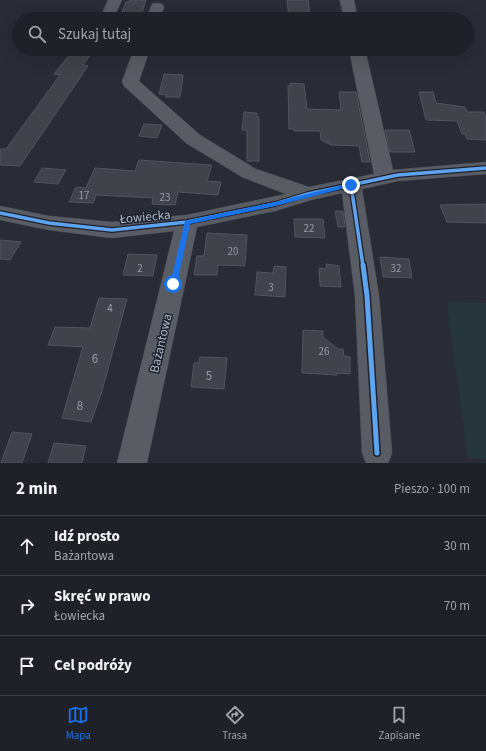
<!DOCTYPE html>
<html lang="pl">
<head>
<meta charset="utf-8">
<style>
  body { margin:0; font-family:"Source Sans 3",sans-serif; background:#2c2e34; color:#f1f3f6 }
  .stop { position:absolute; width:12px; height:12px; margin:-9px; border:3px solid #1a73e8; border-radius:50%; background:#fff }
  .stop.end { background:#1a73e8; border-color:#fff; box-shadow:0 1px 4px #0008 }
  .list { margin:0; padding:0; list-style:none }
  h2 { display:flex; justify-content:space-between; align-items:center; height:52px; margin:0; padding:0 16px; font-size:17px }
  h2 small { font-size:13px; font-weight:400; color:#a1a3a8 }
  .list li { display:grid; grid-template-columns:26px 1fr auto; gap:12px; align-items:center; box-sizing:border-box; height:60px; padding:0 16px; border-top:1px solid #3c3e45 }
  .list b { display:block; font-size:15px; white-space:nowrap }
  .list p { margin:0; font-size:13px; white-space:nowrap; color:#a1a3a8 }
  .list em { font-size:13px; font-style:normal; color:#a1a3a8 }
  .icon { flex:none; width:22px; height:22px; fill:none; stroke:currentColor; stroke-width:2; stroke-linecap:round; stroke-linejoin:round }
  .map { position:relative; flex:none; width:486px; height:463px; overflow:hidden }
  .search { position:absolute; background:#1f2128; box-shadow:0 4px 16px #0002; left:12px; right:12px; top:12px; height:44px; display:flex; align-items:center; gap:10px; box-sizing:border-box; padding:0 14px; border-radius:22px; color:#a1a3a8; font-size:15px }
  .sheet { height:232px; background:#1f2128 }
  nav { display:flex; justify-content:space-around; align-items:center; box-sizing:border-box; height:56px; border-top:1px solid #3c3e45; background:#1f2128; font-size:11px; color:#a1a3a8 }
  nav a { display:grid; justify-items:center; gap:2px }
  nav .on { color:#1a73e8 }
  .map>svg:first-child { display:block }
  .green { fill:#27363b }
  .building { fill:#41434a; stroke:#51545d }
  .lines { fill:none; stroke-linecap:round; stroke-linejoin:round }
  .minor-casing { stroke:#45484e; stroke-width:1 }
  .minor { fill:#595c63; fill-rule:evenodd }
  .cycleway-far1-casing { stroke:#1d222f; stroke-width:6 }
  .cycleway-casing { stroke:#1d222f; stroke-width:8 }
  .cycleway-far1 { stroke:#60a3ed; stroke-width:3.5 }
  .cycleway { stroke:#60a3ed; stroke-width:5 }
  .route { fill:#1a73e8 }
  .labels { text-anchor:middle; stroke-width:3; stroke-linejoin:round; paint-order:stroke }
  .number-label { font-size:11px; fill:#969ba7 }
  .street-label { font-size:13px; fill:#b3b8c6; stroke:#1d222f }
  .near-number-label { font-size:13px; fill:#969ba7 }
</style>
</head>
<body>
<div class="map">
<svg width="486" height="463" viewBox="0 0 486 463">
  <rect width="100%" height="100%" fill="#292c35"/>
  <polygon class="green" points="447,302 486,303 486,459 468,458"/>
  <g class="building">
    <polygon points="130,0 146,0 141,16 121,15 126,2 129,2"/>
    <polygon points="287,0 308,0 310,17 307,17 307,19 289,19"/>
    <polygon points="74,49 95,49 83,65 88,66 20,166 0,165 0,149 6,149 60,75 54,74"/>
    <polygon points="164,74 183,75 180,97 166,97 166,95 159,94"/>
    <polygon points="290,83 304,84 307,109 341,110 339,92 356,92 370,162 362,162 359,146 331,145 321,140 320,131 294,131 294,129 289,129 288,86 291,86"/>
    <polygon points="419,92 433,92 436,103 465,107 468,112 484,112 486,118 486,140 467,139 465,134 462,134 457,121 426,120"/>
    <polygon points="244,112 257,113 257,117 259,117 259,161 247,161 247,130 242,130"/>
    <polygon points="144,124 162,125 157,138 139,136"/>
    <polygon points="385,130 409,130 415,152 390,152"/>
    <polygon points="139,160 212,165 207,181 221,182 218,195 178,192 175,205 152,204 153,198 96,195 93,203 69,202 76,187 86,188 95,168 135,171"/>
    <polygon points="42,168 66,170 58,184 34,182"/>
    <polygon points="486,204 486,223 447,222 440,205"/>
    <polygon points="335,211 343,211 345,227 338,227"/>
    <polygon points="294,219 323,219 325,238 295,237"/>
    <polygon points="207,233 247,235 245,266 218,265 217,275 194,275 197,256 204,256"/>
    <polygon points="0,240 21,242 10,260 0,259"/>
    <polygon points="128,254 157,255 153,276 123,275"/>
    <polygon points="380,257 409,259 412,278 383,277"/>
    <polygon points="326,264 339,266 341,287 320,286 319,268 327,269"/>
    <polygon points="274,266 286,267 285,297 255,295 257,272 273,273"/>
    <polygon points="99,298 127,299 102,391 91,422 62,418 83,347 48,345 55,327 90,328"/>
    <polygon points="303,330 323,331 323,337 338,349 343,349 344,356 350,357 350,374 337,373 337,375 302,373"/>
    <polygon points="200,357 227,358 224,389 191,387 194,363 199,363"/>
    <polygon points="12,432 32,434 22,463 1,463"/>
    <polygon points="54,443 86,446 82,463 48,463"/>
  </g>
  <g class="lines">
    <g class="minor-casing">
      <g id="minor">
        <polygon points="108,0 122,0 114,17 109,18 104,17 102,14"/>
        <polygon points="340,0 354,0 358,19 344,19"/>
        <polygon points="157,3 162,4 164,7 160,19 146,19 152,4"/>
        <polygon points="134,49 150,49 139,81 200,135 256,169 309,187 374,174 349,49 365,49 393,170 486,162 486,174 398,181 362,189 379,296 392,453 388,463 366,463 362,453 355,296 342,193 311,200 275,211 197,227 147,463 117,463 174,231 112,238 49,230 0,220 0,206 49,216 112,222 187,215 286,194 242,177 186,143 124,86 122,82"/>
      </g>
    </g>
    <use href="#minor" class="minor"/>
    <g class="cycleway-far1-casing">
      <g id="cycleway-far1">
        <polyline points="351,185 363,266"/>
        <polyline points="0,213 49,223 112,230 187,222 275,204 308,194 398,175 486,168"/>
      </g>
    </g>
    <g class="cycleway-casing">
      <polyline id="cycleway" points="363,265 367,296 377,453"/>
    </g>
    <use href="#cycleway-far1" class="cycleway-far1"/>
    <use href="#cycleway" class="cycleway"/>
  </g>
  <polygon class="route" points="351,183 353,184 353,186 275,206 190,224 177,284 173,286 171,285 170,284 185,221 275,202"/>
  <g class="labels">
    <g class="number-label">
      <text x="84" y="199">17</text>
      <text x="165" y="201">23</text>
      <text x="309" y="232">22</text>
      <text x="233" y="255">20</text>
      <text x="140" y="272">2</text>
      <text x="396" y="272">32</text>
      <text x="271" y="291">3</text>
      <text x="110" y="312">4</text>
      <text x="324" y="355">26</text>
    </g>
    <g class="street-label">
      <text transform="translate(145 216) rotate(-5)" y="5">Łowiecka</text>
      <text transform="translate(160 343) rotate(-77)" y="5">Bażantowa</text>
    </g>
    <g class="near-number-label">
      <text x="95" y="363">6</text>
      <text x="209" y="380">5</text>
      <text x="80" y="410">8</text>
    </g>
  </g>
</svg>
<div class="stop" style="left:173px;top:284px"></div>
<div class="stop end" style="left:351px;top:185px"></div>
<div class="search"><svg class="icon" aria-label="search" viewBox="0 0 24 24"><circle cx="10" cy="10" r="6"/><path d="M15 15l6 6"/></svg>Szukaj tutaj</div>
</div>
<section class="sheet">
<h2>2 min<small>Pieszo · 100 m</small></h2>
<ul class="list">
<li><svg class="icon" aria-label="ahead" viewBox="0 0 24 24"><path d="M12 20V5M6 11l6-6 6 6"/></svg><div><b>Idź prosto</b><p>Bażantowa</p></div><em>30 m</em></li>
<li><svg class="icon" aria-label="right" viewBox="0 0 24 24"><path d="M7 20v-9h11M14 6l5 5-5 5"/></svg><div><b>Skręć w prawo</b><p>Łowiecka</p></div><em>70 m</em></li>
<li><svg class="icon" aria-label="arrive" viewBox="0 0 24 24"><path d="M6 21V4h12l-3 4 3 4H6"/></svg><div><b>Cel podróży</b></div></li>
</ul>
</section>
<nav>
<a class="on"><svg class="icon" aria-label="map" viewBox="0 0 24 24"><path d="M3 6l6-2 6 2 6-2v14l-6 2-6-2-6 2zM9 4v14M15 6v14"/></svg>Mapa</a>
<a><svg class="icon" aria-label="directions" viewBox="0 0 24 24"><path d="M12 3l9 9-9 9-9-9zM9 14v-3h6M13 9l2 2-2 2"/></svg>Trasa</a>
<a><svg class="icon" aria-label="saved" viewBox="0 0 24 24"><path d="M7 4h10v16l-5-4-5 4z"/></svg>Zapisane</a>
</nav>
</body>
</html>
